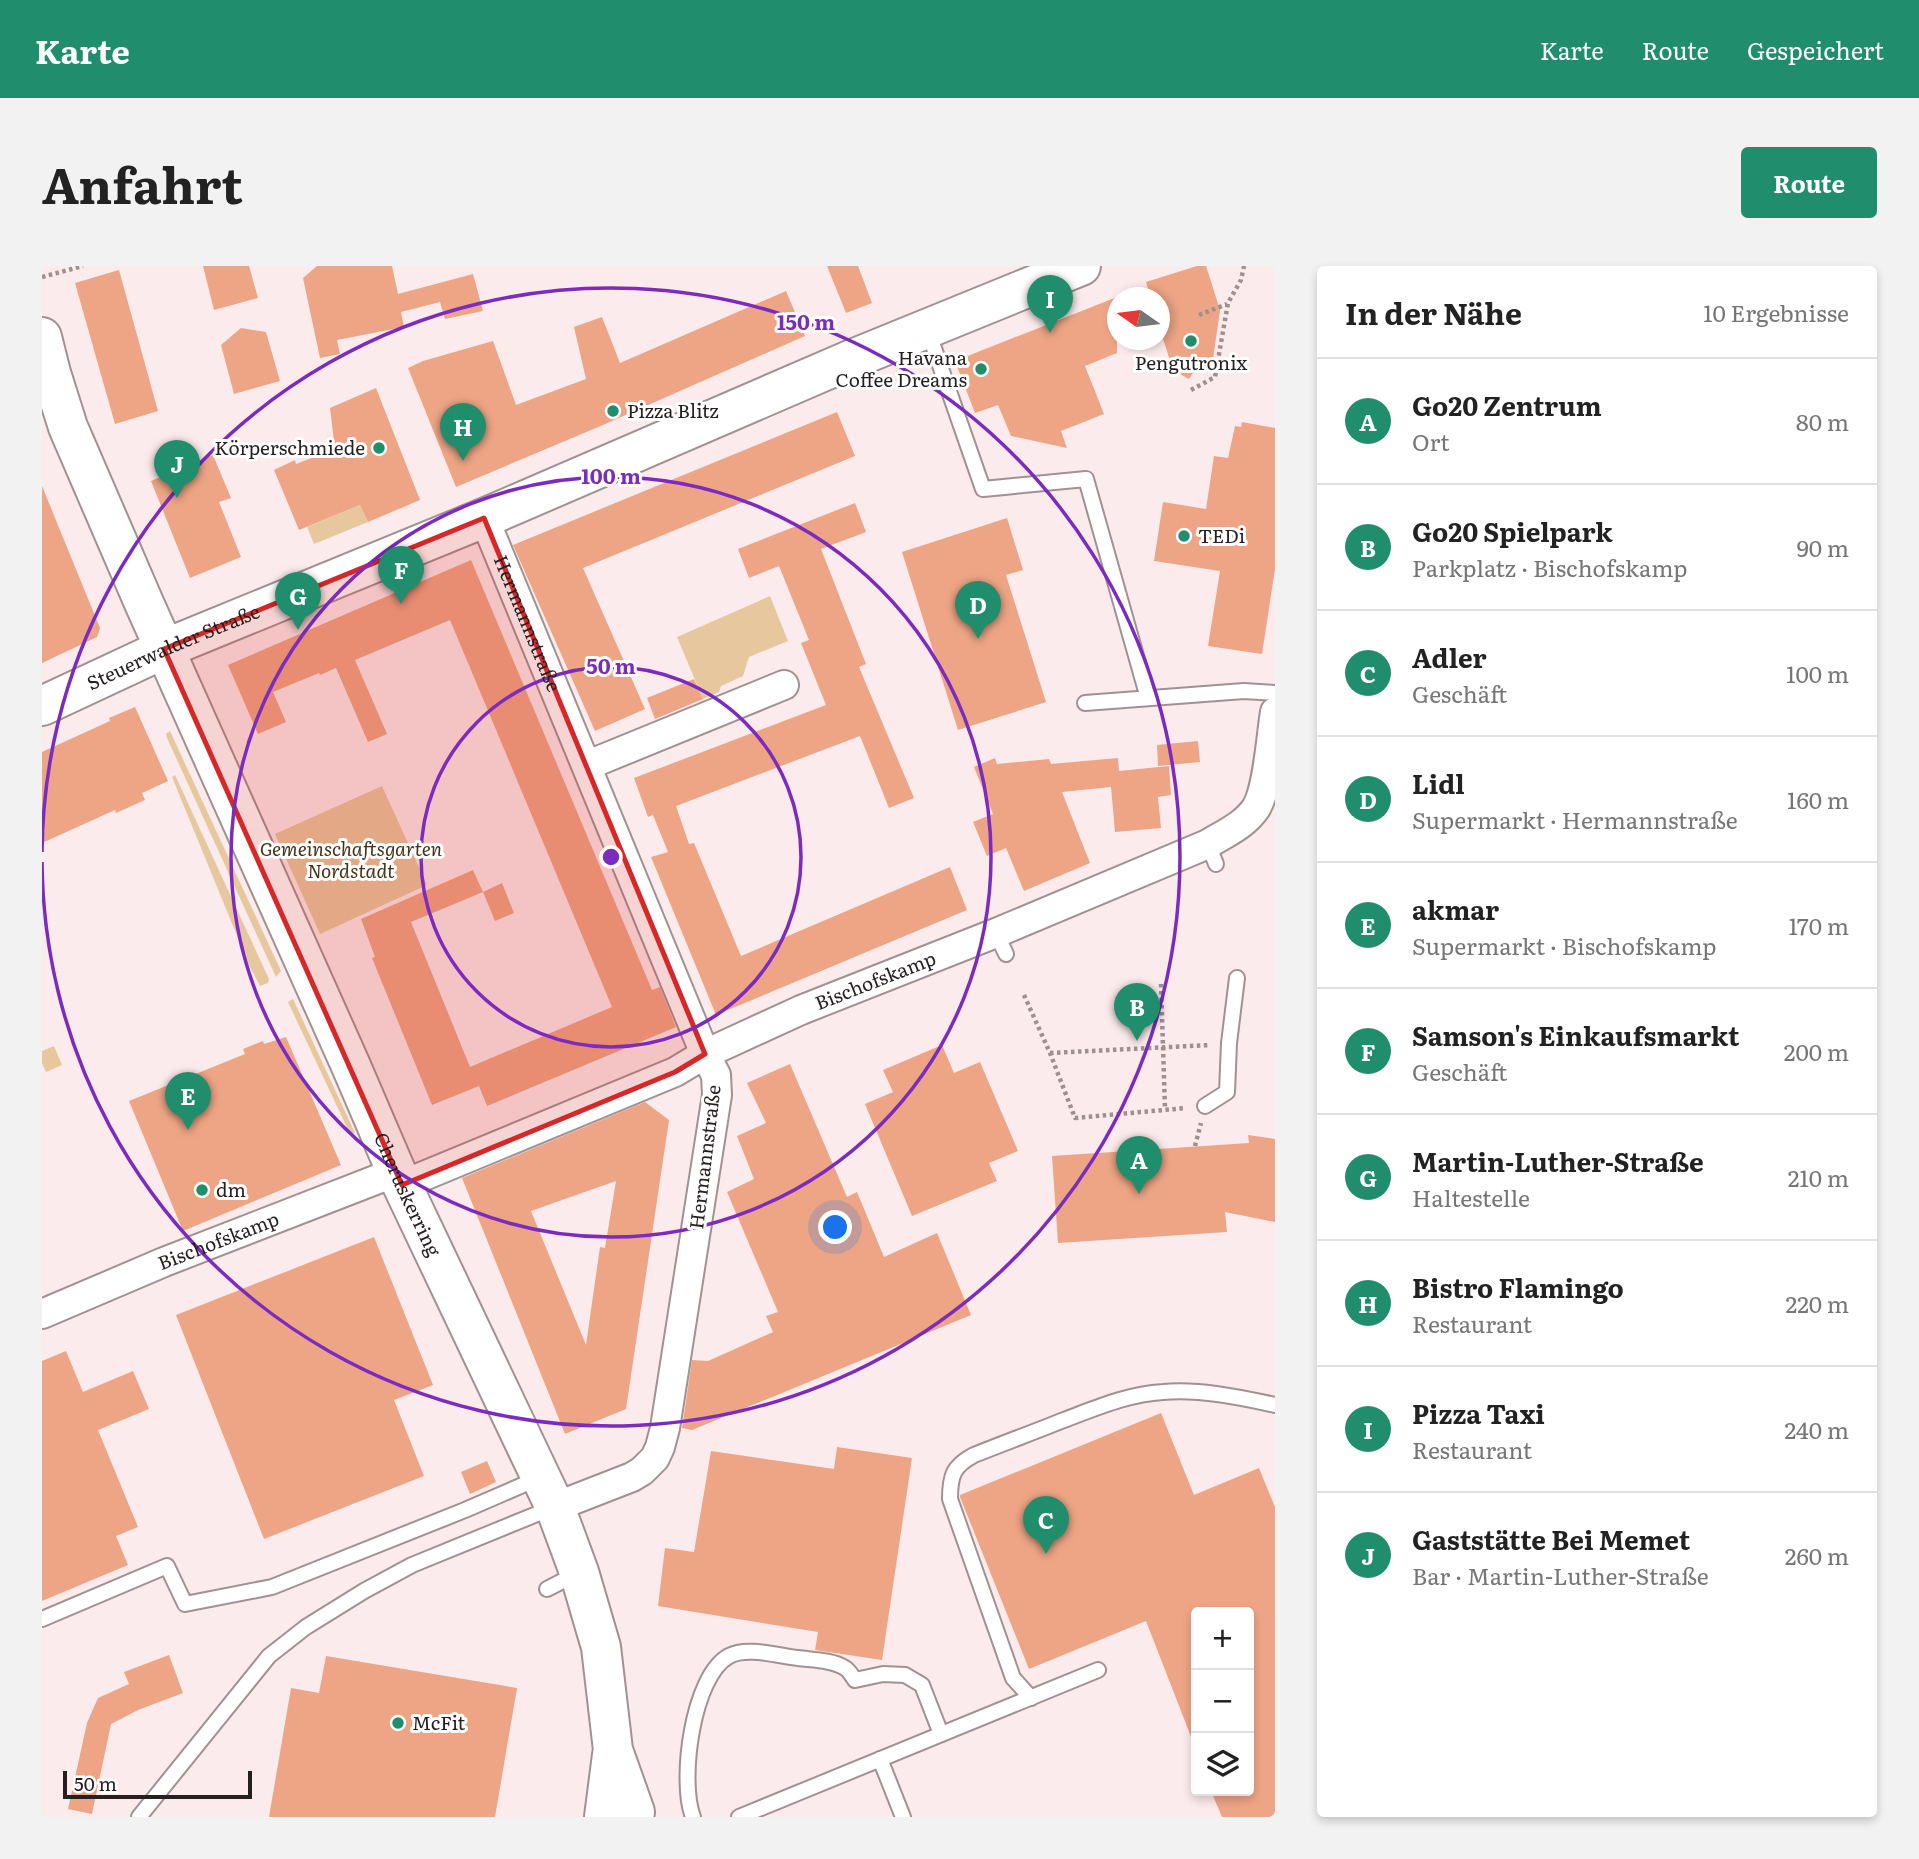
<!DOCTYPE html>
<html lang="de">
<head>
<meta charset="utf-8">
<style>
  body { margin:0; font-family:Literata,serif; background:#f2f2f2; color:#222 }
  .controls { position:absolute; right:21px; bottom:21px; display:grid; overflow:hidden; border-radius:7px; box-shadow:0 4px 10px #0003 }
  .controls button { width:63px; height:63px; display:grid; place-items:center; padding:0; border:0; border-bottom:2px solid #e0e0e0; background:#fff; color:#222; font:35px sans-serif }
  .compass { position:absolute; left:1065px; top:21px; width:63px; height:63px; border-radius:50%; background:#fff; box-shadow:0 4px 10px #0003; rotate:284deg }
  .scale { position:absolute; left:21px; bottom:18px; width:189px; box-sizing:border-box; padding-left:7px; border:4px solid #251f1f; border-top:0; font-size:19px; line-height:24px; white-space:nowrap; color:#251f1f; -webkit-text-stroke:5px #fff; paint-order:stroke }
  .you { position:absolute; left:794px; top:962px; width:24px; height:24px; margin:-18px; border:5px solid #fff; border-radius:50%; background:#1a73e8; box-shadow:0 0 0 10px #1a73e833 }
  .badge { display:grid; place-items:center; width:46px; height:46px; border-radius:50%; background:#208e6d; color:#fff; font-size:23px; font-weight:700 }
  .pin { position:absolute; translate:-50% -58px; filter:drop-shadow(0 2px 4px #0008) }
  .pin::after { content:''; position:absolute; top:37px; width:24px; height:21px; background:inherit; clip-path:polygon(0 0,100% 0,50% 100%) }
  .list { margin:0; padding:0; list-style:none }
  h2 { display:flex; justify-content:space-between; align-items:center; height:91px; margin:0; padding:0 28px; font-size:30px }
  h2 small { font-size:23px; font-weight:400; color:#767676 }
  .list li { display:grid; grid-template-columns:46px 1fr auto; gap:21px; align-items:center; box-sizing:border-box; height:126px; padding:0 28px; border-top:2px solid #e0e0e0 }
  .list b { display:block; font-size:26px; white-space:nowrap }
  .list p { margin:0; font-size:23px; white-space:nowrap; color:#767676 }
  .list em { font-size:23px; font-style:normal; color:#767676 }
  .icon { flex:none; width:38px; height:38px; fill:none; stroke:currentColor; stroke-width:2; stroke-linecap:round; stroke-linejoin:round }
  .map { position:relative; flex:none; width:1233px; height:1551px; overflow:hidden; border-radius:7px }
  header { display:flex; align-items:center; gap:42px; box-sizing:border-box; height:98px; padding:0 35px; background:#208e6d; color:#fff }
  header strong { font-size:33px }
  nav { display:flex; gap:38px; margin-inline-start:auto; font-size:24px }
  .intro { display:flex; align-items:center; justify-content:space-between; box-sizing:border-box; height:168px; padding:0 42px }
  h1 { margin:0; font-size:49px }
  .button { padding:18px 32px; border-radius:7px; background:#208e6d; color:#fff; font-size:24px; font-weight:700 }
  main { display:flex; gap:42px; padding:0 42px }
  aside { flex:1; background:#fff; border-radius:7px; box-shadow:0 4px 10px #0003 }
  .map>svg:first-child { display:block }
  .green { fill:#e7c89e }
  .building { fill:#eda585; fill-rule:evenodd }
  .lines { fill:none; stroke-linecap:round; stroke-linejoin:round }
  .lane-casing { stroke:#a19192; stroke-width:18 }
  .street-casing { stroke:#a19192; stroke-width:32 }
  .secondary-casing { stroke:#a19192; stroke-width:42 }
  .path { stroke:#9c9090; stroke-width:4.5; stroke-dasharray:3.5 3.5; stroke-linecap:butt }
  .lane { stroke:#fff; stroke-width:14 }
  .street { stroke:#fff; stroke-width:28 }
  .secondary { stroke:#fff; stroke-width:38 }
  .marked { fill:#d62828; fill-opacity:0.2; stroke:#d62828; stroke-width:5; stroke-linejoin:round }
  .ring { fill:none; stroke:#7b2cbf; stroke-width:3.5 }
  .poi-dot { fill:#208e6d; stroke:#fff; stroke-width:2.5 }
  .labels { text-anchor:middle; stroke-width:6; stroke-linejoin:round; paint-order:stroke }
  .poi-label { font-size:19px; fill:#251f1f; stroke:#fff; text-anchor:start }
  .street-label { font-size:19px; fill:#251f1f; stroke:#fff }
  .park-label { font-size:19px; font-style:italic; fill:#463317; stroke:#fff }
  .centre { fill:#7b2cbf; stroke:#fff; stroke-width:3.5 }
  .ring-label { font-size:21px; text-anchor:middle; font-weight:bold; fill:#7b2cbf; stroke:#fff; stroke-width:6; stroke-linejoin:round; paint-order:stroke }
</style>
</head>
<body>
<header>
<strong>Karte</strong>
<nav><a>Karte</a><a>Route</a><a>Gespeichert</a></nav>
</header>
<div class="intro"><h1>Anfahrt</h1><a class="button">Route</a></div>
<main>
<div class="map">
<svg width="1233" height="1551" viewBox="0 0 1233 1551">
  <rect width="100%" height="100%" fill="#fcebec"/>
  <g class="green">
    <polygon points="318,239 326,256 272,278 265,261"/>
    <polygon points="728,330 746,375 707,391 701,410 679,420 677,426 661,433 635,371"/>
    <polygon points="128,465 239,705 234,711 125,472 124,468"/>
    <polygon points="133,509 227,713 226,717 218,720 207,699 130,511"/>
    <polygon points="340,520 385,619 278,668 233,568"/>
    <polygon points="251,733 313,867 308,868 246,736"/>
    <polygon points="12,780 20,799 4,806 0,797 0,785"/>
  </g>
  <g class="building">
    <polygon points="161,0 207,0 216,32 172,44"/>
    <polygon points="275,0 350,0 356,28 431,8 441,45 403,53 398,36 359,46 362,61 295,74 298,88 278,92 261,12"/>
    <polygon points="785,0 816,0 830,37 804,47"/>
    <polygon points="1155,0 1164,0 1178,44 1170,100 1157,98 1147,113 1131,104 1117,60 1117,32 1109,32 1104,16"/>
    <polygon points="77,4 116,145 73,158 33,17"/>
    <polygon points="744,25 763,70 554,162 414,221 366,102 381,95 451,75 474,139 544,113 532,61 560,51 578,97"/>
    <polygon points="1075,31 1075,87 1043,100 1062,148 1019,165 1025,182 969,170 956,139 933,147 913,95"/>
    <polygon points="199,62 224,66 238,115 192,128 179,79"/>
    <polygon points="334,122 378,234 326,256 318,239 257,264 232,204 253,194 254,198 293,183 288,142"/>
    <polygon points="795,146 813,190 541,302 603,443 553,465 471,279"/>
    <polygon points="1200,156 1233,162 1233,303 1220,388 1166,380 1178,305 1112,295 1121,236 1164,243 1172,190 1186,192 1193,160 1199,161"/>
    <polygon points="171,189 189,232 177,236 199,291 148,312 109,215"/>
    <polygon points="0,220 58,362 55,371 0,397"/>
    <polygon points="813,237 824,266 779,283 824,398 817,401 872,532 847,542 818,470 634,540 647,578 652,577 699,690 908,601 925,644 674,749 609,591 626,586 611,549 606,551 592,512 784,439 759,377 767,374 737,300 707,312 696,283"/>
    <polygon points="965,252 981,304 964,309 1004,436 916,464 860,286"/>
    <polygon points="429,294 610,724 618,721 634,761 445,840 437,820 390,839 330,692 333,691 319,653 431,604 441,626 369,656 428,801 570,741 408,354 313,394 345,468 326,476 294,402 278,409 277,407 231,426 244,456 216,468 186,399"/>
    <polygon points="652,413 661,433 613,453 605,432"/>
    <polygon points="93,441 126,515 100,527 103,534 74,547 73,544 0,577 0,486 68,455 67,452"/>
    <polygon points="1156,475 1158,496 1116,500 1115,479"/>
    <polygon points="953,492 955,498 1007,493 1009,498 1076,492 1077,505 1127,500 1129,529 1116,531 1119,562 1073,566 1069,521 1020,526 1048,597 982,625 964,582 945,590 931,556 951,548 932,501"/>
    <polygon points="460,617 472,647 453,655 441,626"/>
    <polygon points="244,771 299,899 141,965 87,835 203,788 201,783 221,775 222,778"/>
    <polygon points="900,779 912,807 938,796 976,885 947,897 955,915 870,950 823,838 851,826 841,804"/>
    <polygon points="748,798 805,931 815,926 842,991 895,967 929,1049 650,1164 640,1162 650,1094 666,1095 731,1066 724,1050 736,1046 685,926 712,913 695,870 724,857 705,817"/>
    <path d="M603,836L627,854L584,1143L523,1168L420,912ZM574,915L563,982L558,981L544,1079L489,945Z"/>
    <polygon points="1206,869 1233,873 1233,956 1183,946 1185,966 1016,977 1010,890 1207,877"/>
    <polygon points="332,971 391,1119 352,1134 382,1210 222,1273 134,1049"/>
    <polygon points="24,1085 41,1126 91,1105 107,1143 56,1164 96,1261 74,1270 86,1299 0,1335 0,1095"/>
    <polygon points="1119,1147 1152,1229 1217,1202 1233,1241 1233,1551 1180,1551 1169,1525 1207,1525 1207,1346 1154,1346 1154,1481 1153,1481 1104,1355 987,1403 918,1231 918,1229"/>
    <polygon points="795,1181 870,1192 840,1394 773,1384 776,1366 616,1340 623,1282 652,1286 669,1185 792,1203"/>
    <polygon points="445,1195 454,1216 428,1228 419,1206"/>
    <polygon points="127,1389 141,1427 96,1444 69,1458 50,1548 26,1543 45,1457 56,1432 87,1418 82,1406"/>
    <polygon points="284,1390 475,1422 453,1551 227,1551 249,1422 277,1427"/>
  </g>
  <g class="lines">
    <g class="lane-casing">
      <g id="lane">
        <polyline points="886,65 941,223 1044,213 1106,432"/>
        <polyline points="1043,437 1202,425 1233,427"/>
        <polyline points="1166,578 1174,598"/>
        <polyline points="954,667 964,688"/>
        <polyline points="1163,840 1185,826 1187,777 1195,712"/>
        <polyline points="505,1323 536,1307"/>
        <polyline points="0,1353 125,1300 143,1338 230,1321 423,1244 497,1212"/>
        <path d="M989,1432L971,1412L908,1233C908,1210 911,1200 932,1189C962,1177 992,1166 1022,1154C1054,1142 1086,1128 1121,1126C1158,1123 1197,1131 1233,1139"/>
        <polyline points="838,1493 861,1551"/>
        <polyline points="97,1551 227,1390 264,1361 322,1325 370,1299 512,1241"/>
        <path d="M651,1551C637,1516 650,1410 687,1390C705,1380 736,1390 756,1392C771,1394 790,1394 803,1402C807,1404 810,1410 813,1414L841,1408L863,1409L880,1419L899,1468"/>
        <polyline points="697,1551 1056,1404"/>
      </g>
    </g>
    <g class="street-casing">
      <g id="street">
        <path id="s1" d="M442,252L663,788L674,809L675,829L623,1162L618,1181L613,1192L600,1205L590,1211L513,1241"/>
        <polyline points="546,499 742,419"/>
        <path id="s2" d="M360,919L633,806L663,788L759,744L954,667L1166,578C1182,568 1203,559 1214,542C1226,523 1229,470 1233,446"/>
        <path id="s3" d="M0,1048L122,996L354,906"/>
      </g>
    </g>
    <g class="secondary-casing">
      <g id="secondary">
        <path id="s4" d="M0,71L9,107L26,161L102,337L309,800L360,919L513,1241L537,1306L559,1381L571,1484L593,1546L592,1551"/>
        <path id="s5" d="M0,440L122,383L442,252L808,94L1039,0"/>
        <polyline points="562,1551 570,1489"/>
      </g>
    </g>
    <g class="path">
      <polyline points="0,11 41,0"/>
      <polyline points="1157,49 1185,38"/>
      <polyline points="1149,124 1173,111 1186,37 1199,14 1202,0"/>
      <polyline points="1119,718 1123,843"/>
      <polyline points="982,729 1008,787 1033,852 1144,842"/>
      <polyline points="1008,787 1168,779"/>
      <polyline points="1153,880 1159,857"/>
    </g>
    <use href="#lane" class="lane"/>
    <use href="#street" class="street"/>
    <use href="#secondary" class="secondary"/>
  </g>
  <path class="marked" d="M442,252L663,788L633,806L360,919L122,383Z"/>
  <g class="ring">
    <circle cx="569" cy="591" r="190"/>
    <circle cx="569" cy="591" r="380"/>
    <path d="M0 586A569 569 0 1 1 0 596"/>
  </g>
  <g class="poi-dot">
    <circle cx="1149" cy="75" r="7"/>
    <circle cx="939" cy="103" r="7"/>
    <circle cx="571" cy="145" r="7"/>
    <circle cx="337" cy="182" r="7"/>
    <circle cx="1142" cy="270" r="7"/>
    <circle cx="160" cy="924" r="7"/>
    <circle cx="356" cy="1457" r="7"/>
  </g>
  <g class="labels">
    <g class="poi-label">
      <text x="925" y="99" text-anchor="end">Havana<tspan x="925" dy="22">Coffee Dreams</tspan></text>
      <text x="1149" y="104" text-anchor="middle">Pengutronix</text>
      <text x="585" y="152">Pizza Blitz</text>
      <text x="323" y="189" text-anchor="end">Körperschmiede</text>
      <text x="1156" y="277">TEDi</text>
      <text x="174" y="931">dm</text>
      <text x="370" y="1464">McFit</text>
    </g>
    <g class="street-label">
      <text dy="7" stroke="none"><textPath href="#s1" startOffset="114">Hermannstraße</textPath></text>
      <text dy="7" stroke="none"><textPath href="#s5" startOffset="144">Steuerwalder Straße</textPath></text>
      <text dy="7" stroke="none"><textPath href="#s2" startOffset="516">Bischofskamp</textPath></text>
      <text transform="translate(663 891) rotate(-83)" y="7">Hermannstraße</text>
      <text dy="7" stroke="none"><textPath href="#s4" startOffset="933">Cheruskerring</textPath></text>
      <text dy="7" stroke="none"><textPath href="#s3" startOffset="191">Bischofskamp</textPath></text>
    </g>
    <g class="park-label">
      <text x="309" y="590">Gemeinschaftsgarten<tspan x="309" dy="22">Nordstadt</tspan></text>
    </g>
  </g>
  <circle cx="569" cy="591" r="10" class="centre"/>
  <g class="ring-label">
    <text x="764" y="64">150 m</text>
    <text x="569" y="218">100 m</text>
    <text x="569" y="408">50 m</text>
  </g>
</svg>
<div class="controls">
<button>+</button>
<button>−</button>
<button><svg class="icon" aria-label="layers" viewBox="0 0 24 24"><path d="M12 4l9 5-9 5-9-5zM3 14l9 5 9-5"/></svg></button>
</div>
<svg class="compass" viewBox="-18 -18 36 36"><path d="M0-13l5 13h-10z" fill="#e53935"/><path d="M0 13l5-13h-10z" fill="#767676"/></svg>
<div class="scale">50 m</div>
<div class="you"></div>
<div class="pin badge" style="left:1097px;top:928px">A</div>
<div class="pin badge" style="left:1095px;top:775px">B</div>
<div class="pin badge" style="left:1004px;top:1288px">C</div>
<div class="pin badge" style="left:936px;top:373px">D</div>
<div class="pin badge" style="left:146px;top:864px">E</div>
<div class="pin badge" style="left:359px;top:338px">F</div>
<div class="pin badge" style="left:256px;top:364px">G</div>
<div class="pin badge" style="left:421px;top:195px">H</div>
<div class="pin badge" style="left:1008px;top:67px">I</div>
<div class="pin badge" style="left:135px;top:232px">J</div>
</div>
<aside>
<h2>In der Nähe<small>10 Ergebnisse</small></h2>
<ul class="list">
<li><span class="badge">A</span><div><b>Go20 Zentrum</b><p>Ort</p></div><em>80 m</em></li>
<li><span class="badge">B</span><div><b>Go20 Spielpark</b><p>Parkplatz · Bischofskamp</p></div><em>90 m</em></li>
<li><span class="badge">C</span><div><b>Adler</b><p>Geschäft</p></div><em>100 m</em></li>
<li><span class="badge">D</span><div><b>Lidl</b><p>Supermarkt · Hermannstraße</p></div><em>160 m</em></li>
<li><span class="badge">E</span><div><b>akmar</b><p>Supermarkt · Bischofskamp</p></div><em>170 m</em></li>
<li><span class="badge">F</span><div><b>Samson's Einkaufsmarkt</b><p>Geschäft</p></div><em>200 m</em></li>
<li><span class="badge">G</span><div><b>Martin-Luther-Straße</b><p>Haltestelle</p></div><em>210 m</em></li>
<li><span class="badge">H</span><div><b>Bistro Flamingo</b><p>Restaurant</p></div><em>220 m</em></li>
<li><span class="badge">I</span><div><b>Pizza Taxi</b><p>Restaurant</p></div><em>240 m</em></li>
<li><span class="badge">J</span><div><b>Gaststätte Bei Memet</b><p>Bar · Martin-Luther-Straße</p></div><em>260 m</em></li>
</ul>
</aside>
</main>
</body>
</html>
